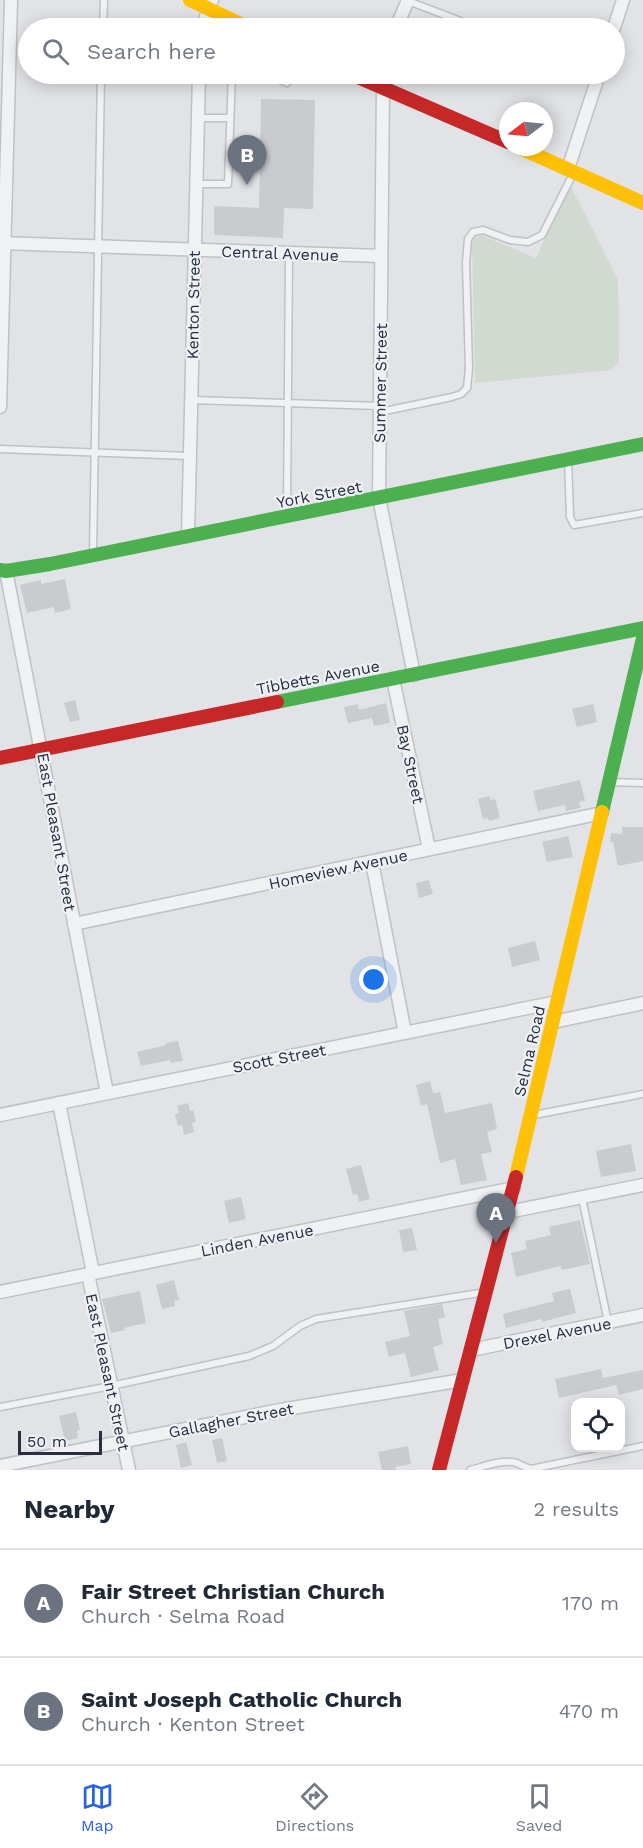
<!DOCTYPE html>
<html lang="en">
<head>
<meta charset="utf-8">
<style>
  body { margin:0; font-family:"Work Sans",sans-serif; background:#f6f6f7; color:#1f2937 }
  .controls { position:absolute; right:18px; bottom:18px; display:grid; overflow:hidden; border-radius:12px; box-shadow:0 3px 15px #0003 }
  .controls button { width:54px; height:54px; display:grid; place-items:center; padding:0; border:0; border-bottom:2px solid #e0e1e3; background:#fff; color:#1f2937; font:30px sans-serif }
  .compass { position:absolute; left:499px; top:102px; width:54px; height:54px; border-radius:50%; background:#fff; box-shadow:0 3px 15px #0003; rotate:254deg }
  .scale { position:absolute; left:18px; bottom:15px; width:84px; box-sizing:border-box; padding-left:6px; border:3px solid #272f40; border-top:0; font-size:16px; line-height:21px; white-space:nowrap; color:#272f40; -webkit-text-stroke:4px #eef1f6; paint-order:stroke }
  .you { position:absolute; left:374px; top:980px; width:21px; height:21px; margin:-15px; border:4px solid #fff; border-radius:50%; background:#1a73e8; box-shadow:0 0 0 9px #1a73e833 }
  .badge { display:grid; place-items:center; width:39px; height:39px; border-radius:50%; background:#2563eb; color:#fff; font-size:20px; font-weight:700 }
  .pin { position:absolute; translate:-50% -50px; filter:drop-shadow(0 2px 3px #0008) }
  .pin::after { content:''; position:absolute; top:32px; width:21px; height:18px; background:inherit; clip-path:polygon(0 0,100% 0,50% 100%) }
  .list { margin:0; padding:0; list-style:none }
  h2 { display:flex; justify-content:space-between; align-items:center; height:78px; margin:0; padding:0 24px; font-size:26px }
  h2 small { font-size:20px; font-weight:400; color:#747a83 }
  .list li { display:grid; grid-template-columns:39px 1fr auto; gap:18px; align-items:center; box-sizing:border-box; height:108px; padding:0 24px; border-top:2px solid #e0e1e3 }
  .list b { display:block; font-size:22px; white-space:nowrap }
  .list p { margin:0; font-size:20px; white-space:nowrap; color:#747a83 }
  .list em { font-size:20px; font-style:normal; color:#747a83 }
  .icon { flex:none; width:33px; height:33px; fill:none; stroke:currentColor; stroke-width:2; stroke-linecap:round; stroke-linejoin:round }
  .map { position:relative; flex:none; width:643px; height:1470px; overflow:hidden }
  .search { position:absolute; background:#fff; box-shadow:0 3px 15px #0003; left:18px; right:18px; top:18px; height:66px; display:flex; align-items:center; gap:15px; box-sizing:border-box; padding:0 21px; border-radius:33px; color:#747a83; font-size:22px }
  .sheet { height:294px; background:#fff }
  nav { display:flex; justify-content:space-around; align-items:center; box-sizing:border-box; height:84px; border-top:2px solid #e0e1e3; background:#fff; font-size:16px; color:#747a83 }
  nav a { display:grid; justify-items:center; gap:3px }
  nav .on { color:#2563eb }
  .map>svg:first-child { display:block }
  .green { fill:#d0dad1 }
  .building { fill:#c9cbce }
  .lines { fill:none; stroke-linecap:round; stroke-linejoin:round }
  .lane-casing { stroke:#bfc1c4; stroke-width:9 }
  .street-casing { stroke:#bfc1c4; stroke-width:15 }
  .lane { stroke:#f0f1f3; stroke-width:6 }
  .street { stroke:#f0f1f3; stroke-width:12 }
  .fast { stroke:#4caf50; stroke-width:14 }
  .slow { stroke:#ffc107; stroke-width:14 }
  .jam { stroke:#c62828; stroke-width:14 }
  .labels { text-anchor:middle; stroke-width:4.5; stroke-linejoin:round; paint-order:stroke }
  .street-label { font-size:16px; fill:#272f40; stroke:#eef1f6 }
</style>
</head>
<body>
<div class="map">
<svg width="643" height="1470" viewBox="0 0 643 1470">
  <rect width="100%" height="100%" fill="#e1e3e6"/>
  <polygon class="green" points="570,185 618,280 619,363 611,370 475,383 472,240 481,235 536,258"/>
  <g class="building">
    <polygon points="261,99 315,100 313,209 284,208 283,238 214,235 214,206 259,208"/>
    <polygon points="65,579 71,609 55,613 54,607 27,613 20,585 41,580 41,584"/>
    <polygon points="75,700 80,720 70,722 64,703"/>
    <polygon points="386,703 390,723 374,726 372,718 348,723 344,707 358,704 359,710"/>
    <polygon points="593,704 597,722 577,727 572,709"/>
    <polygon points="580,780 585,801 579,802 581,808 566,811 565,805 538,811 533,791"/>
    <polygon points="490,796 490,800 495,799 500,818 489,821 488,818 483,819 478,799"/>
    <polygon points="622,827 643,827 643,861 618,866 613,842 610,842 611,833 622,834"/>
    <polygon points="568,836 573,857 547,862 542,842"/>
    <polygon points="429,880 433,894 419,898 416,883"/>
    <polygon points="535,941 540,960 512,967 508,948"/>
    <polygon points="178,1041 183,1061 171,1063 170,1060 141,1066 137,1052 166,1045 166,1043"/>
    <polygon points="430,1081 433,1093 440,1092 445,1113 492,1103 497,1129 487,1132 492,1152 481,1154 487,1180 461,1185 455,1159 440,1163 427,1104 421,1106 416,1085"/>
    <polygon points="188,1103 190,1111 193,1110 196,1122 192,1123 194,1132 184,1135 182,1125 178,1126 175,1114 179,1113 177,1106"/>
    <polygon points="631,1144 636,1171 601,1177 596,1151"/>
    <polygon points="361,1165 370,1199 359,1202 357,1194 353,1195 346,1169"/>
    <polygon points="241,1197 246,1219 229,1223 224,1201"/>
    <polygon points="580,1220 590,1264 562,1270 561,1266 516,1277 511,1253 527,1249 525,1241 551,1235 549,1227"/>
    <polygon points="412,1228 417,1250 403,1252 399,1230"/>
    <polygon points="174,1280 179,1300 174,1301 175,1306 162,1309 156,1285"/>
    <polygon points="570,1289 576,1313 542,1322 541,1319 506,1328 503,1314 554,1301 552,1293"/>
    <polygon points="140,1291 146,1323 124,1328 125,1330 111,1333 102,1299"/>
    <polygon points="442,1304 445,1317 438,1319 443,1344 433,1347 439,1370 411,1377 405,1353 389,1357 385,1342 410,1336 404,1311"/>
    <polygon points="601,1369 603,1378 643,1370 643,1389 619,1395 616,1385 559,1398 555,1379"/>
    <polygon points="76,1412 80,1430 77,1431 78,1438 65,1441 59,1416"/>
    <polygon points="222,1438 227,1461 217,1463 212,1440"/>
    <polygon points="186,1442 192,1465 181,1468 176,1445"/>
    <polygon points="408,1446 411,1464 395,1467 396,1470 382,1470 378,1452"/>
  </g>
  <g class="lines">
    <g class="lane-casing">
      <g id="lane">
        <polyline points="408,1 479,28"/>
        <polyline points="103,28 104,0"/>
        <polyline points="266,74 287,83 291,74"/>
        <polyline points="198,118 230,118"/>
        <polyline points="196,184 228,184 232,74"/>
        <polyline points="191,400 380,406"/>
        <polyline points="380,412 452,397 461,394 467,388 469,368 466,263 468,239 473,232 483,230 510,240 528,242 542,235 574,172"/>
        <polyline points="0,449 189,456"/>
        <polyline points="568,459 570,517 574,525 643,513"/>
        <polyline points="287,513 289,253"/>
        <polyline points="93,553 101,74"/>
        <polyline points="610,782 643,783"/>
        <polyline points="534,1115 643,1094"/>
        <polyline points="582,1198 608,1322"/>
        <polyline points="0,1407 111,1386 249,1356 273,1346 300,1326 316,1319 486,1292"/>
        <path d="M470,1470C483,1467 499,1460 513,1462C520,1463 524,1468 531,1469L643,1446"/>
      </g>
    </g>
    <g class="street-casing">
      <g id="street">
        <polyline points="202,28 212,0"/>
        <polyline points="396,28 408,0"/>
        <polyline points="614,28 623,0"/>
        <polyline points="383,87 379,498 414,675"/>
        <polyline points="568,169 599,74"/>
        <polyline points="0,243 381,256"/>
        <polyline points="0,407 11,0"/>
        <polyline points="188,536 199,74"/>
        <polyline points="6,571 107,1093"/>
        <polyline points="393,679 429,849"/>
        <polyline points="372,862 405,1033"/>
        <polyline points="74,924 602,813"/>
        <polyline points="553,1022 643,1003"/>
        <polyline points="59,1103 93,1273"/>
        <polyline points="0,1115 557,1002"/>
        <polyline points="508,1212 643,1185"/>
        <polyline points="88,1274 129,1470"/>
        <polyline points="0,1292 514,1188"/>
        <polyline points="471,1350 643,1315"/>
        <polyline points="0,1466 280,1410 463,1380"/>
      </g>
    </g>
    <use href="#lane" class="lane"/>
    <use href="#street" class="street"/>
    <g class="fast">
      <polyline points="0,570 6,571 50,564 643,444"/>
      <polyline points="277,702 643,628"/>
      <polyline points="602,812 643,638"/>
    </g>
    <g class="slow">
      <polyline points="190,0 249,28"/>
      <polyline points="518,147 643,203"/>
      <polyline points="516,1177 602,812"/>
    </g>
    <g class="jam">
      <polyline points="351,74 508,142"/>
      <polyline points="0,758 277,702"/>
      <polyline points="439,1470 516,1177"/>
    </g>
  </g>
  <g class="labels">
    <g class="street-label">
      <text transform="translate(280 253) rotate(2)" y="6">Central Avenue</text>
      <text transform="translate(193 305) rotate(-89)" y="6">Kenton Street</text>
      <text transform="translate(380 383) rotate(-89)" y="6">Summer Street</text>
      <text transform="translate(319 494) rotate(-11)" y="6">York Street</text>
      <text transform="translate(318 677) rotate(-11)" y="6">Tibbetts Avenue</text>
      <text transform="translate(411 764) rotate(78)" y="6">Bay Street</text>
      <text transform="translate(57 832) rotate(80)" y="6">East Pleasant Street</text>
      <text transform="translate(338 869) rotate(-12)" y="6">Homeview Avenue</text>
      <text transform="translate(529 1051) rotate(-77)" y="6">Selma Road</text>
      <text transform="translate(279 1058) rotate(-11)" y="6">Scott Street</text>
      <text transform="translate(257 1240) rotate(-11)" y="6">Linden Avenue</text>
      <text transform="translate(557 1333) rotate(-11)" y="6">Drexel Avenue</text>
      <text transform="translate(108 1372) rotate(78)" y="6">East Pleasant Street</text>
      <text transform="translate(231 1420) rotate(-11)" y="6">Gallagher Street</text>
    </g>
  </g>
</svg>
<div class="controls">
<button><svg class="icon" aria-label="locate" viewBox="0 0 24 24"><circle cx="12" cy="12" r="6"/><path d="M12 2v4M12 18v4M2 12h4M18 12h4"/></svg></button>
</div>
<svg class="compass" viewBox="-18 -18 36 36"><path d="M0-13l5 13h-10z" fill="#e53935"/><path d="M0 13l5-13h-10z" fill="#747a83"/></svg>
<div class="scale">50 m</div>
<div class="you"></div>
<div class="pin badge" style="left:496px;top:1243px;background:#6b7280">A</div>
<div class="pin badge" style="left:247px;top:185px;background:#6b7280">B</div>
<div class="search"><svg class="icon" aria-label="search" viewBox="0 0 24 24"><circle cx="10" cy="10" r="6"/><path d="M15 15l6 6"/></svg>Search here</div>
</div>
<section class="sheet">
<h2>Nearby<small>2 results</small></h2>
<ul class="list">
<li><span class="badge" style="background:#6b7280">A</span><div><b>Fair Street Christian Church</b><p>Church · Selma Road</p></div><em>170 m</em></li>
<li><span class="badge" style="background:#6b7280">B</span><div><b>Saint Joseph Catholic Church</b><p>Church · Kenton Street</p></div><em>470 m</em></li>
</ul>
</section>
<nav>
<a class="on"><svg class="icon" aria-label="map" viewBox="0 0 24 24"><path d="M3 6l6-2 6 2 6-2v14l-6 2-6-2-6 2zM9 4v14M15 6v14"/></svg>Map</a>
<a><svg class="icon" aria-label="directions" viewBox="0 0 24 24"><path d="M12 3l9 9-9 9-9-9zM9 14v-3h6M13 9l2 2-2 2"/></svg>Directions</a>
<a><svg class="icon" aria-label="saved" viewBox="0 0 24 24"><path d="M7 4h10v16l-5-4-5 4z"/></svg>Saved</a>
</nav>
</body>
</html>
